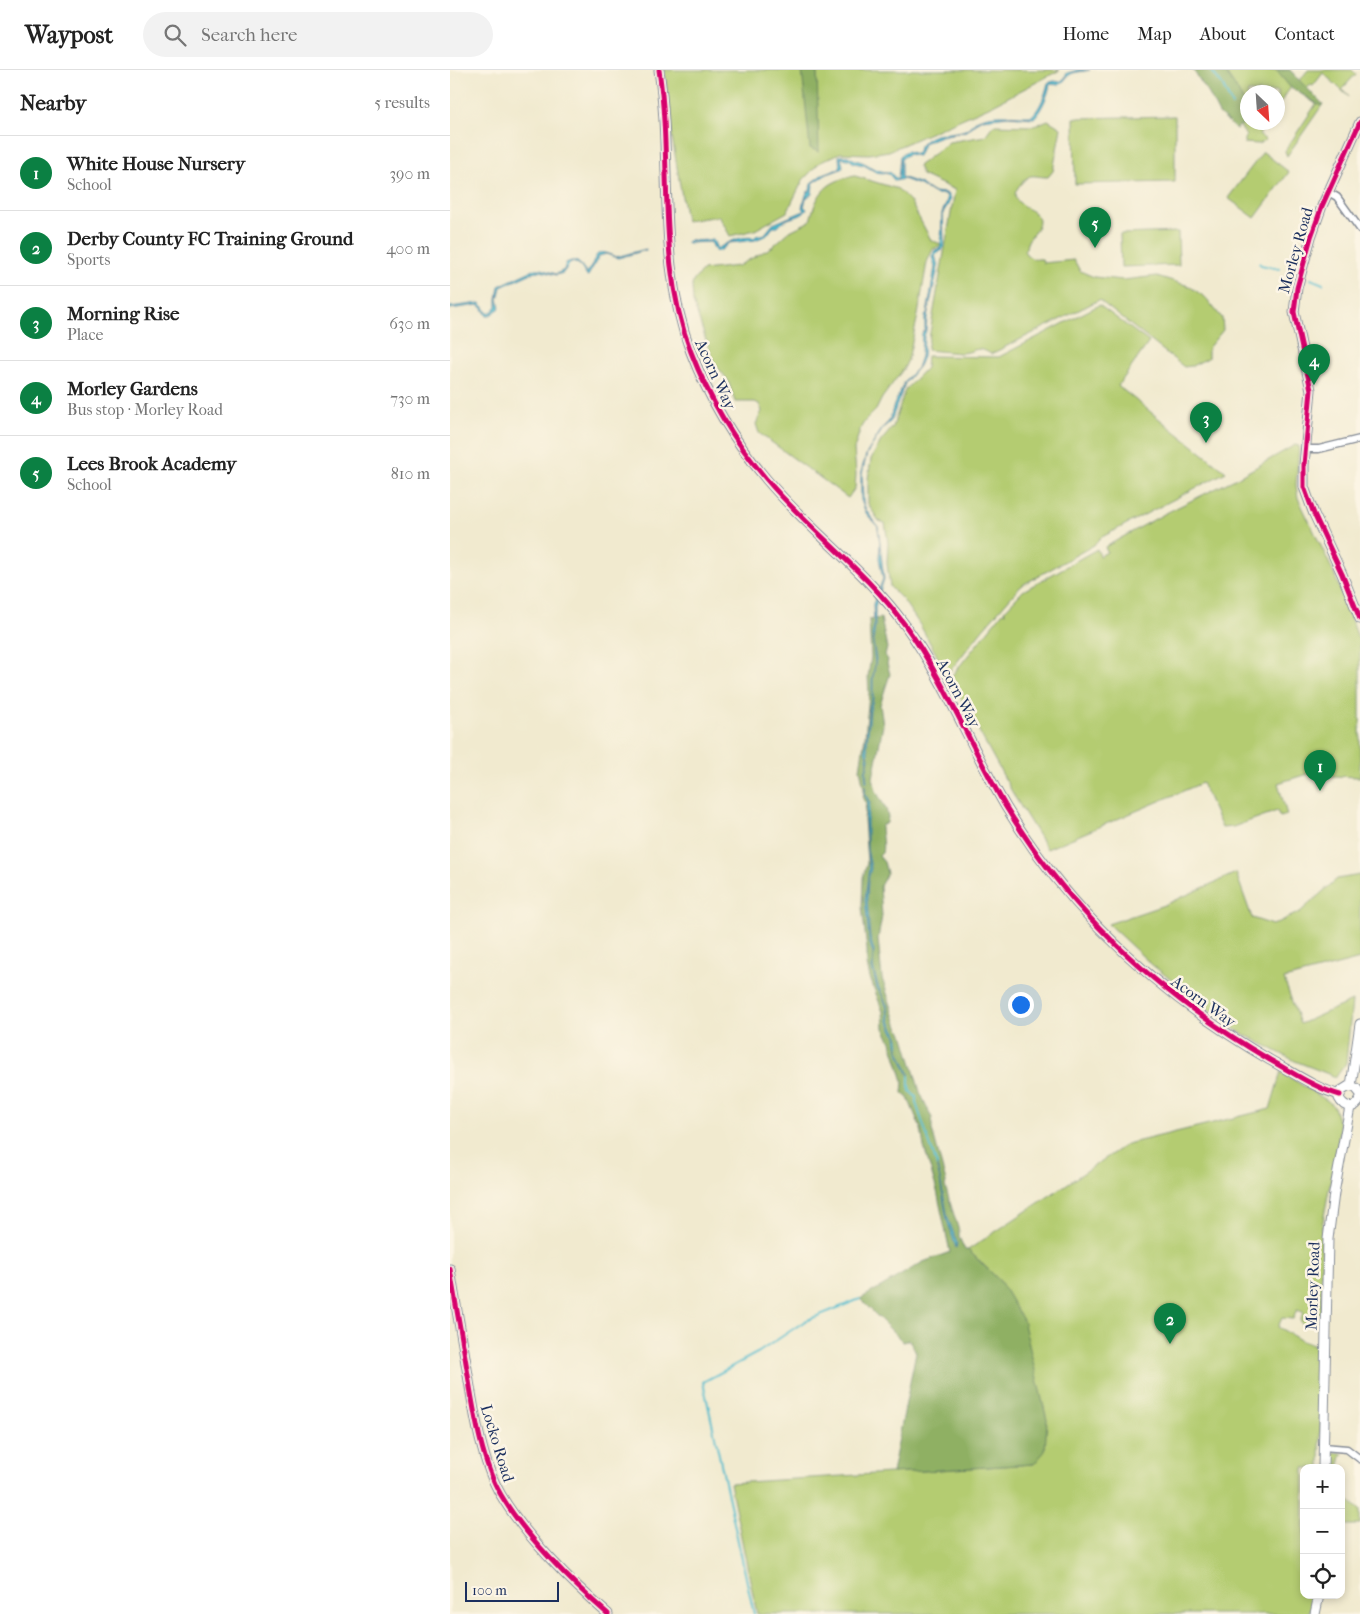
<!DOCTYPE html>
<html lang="en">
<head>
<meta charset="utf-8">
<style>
  body { margin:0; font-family:"IM FELL French Canon",serif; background:#f2f2f2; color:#222 }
  .controls { position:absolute; right:15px; bottom:15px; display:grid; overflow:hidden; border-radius:10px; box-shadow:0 2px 8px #0003 }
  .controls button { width:45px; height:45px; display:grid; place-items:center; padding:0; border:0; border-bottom:1px solid #e0e0e0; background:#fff; color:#222; font:25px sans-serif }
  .compass { position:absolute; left:790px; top:15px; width:45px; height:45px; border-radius:50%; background:#fff; box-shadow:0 2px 8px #0003; rotate:155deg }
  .scale { position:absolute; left:15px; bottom:12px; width:94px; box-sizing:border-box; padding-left:5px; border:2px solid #1b2f5e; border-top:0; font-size:14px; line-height:18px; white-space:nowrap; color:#1b2f5e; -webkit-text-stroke:4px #fcf5e5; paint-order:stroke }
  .you { position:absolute; left:570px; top:934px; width:18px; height:18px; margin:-12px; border:4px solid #fff; border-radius:50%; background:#1a73e8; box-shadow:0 0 0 8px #1a73e833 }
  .badge { display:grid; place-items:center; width:32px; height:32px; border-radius:50%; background:#0b8043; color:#fff; font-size:16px; font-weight:700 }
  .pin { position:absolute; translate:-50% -41px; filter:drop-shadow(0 1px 2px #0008) }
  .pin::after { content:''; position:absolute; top:26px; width:18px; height:15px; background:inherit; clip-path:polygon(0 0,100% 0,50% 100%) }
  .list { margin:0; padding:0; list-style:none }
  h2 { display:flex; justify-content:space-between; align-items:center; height:65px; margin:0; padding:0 20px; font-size:21px }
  h2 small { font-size:16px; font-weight:400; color:#767676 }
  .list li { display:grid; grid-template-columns:32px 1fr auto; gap:15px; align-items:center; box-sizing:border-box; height:75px; padding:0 20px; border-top:1px solid #e0e0e0 }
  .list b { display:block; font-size:19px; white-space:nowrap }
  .list p { margin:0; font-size:16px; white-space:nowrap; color:#767676 }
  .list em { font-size:16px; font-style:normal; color:#767676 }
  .icon { flex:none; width:28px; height:28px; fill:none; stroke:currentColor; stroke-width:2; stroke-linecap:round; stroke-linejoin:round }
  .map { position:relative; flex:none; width:910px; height:1544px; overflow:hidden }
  header { display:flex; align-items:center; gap:30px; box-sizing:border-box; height:70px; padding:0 25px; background:#fff; border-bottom:1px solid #e0e0e0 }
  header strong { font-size:24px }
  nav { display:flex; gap:28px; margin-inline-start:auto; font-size:18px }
  .search { width:350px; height:45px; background:#f2f2f2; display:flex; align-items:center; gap:12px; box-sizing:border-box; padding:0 18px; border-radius:28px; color:#767676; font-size:19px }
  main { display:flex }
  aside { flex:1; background:#fff }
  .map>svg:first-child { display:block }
  .green { fill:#b4cc71; stroke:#687e68 }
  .forest { fill:#8fb063; stroke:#557060 }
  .water { fill:#51bcce; stroke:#367696 }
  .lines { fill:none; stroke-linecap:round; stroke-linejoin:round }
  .stream { stroke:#51bcce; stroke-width:2 }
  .street-casing { stroke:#868c96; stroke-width:9 }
  .secondary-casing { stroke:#868c96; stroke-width:11 }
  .street { stroke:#fff; stroke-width:6 }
  .secondary { stroke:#fff; stroke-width:9 }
  .cycleway-casing { stroke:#fcf5e5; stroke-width:8 }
  .cycleway { stroke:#d6006c; stroke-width:5 }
  .labels { text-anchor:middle; stroke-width:5; stroke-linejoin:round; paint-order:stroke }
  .street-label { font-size:16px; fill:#1b2f5e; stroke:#fcf5e5 }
</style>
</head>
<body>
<header>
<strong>Waypost</strong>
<div class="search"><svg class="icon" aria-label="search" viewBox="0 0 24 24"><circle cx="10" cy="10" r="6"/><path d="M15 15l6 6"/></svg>Search here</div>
<nav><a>Home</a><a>Map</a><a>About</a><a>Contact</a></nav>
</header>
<main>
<aside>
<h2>Nearby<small>5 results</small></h2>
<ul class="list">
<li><span class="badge">1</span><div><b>White House Nursery</b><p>School</p></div><em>390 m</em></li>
<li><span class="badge">2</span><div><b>Derby County FC Training Ground</b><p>Sports</p></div><em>400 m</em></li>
<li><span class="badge">3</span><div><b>Morning Rise</b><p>Place</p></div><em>630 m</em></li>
<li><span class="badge">4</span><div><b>Morley Gardens</b><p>Bus stop · Morley Road</p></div><em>730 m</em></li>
<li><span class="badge">5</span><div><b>Lees Brook Academy</b><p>School</p></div><em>810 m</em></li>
</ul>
</aside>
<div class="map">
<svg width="910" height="1544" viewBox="0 0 910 1544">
  <rect width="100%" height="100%" fill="#fcf5e5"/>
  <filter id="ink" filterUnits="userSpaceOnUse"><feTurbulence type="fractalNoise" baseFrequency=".02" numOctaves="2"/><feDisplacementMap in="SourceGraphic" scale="10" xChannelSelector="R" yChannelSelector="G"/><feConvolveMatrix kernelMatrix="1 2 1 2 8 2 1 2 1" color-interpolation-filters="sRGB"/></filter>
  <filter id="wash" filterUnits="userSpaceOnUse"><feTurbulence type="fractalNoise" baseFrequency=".0096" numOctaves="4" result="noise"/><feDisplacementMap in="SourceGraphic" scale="20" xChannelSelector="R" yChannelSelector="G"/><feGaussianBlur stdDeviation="1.12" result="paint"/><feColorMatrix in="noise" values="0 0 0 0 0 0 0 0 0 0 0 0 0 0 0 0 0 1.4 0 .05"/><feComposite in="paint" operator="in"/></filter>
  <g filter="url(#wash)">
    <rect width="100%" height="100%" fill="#f1eacf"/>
    <g class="green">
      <polygon points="214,0 610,0 541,36 439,81 419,84 390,83 369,93 353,110 337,142 305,160 280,166 269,146 236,151 222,67"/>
      <polygon points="774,0 840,0 849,11 858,0 902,0 906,4 892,19 899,27 873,3 863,16 861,15 857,18 873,34 837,86 835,81 866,34 841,17 828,36 828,22 798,22 797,44 790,27"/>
      <polygon points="725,46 725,112 625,114 624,48"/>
      <path d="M598,50L611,58L603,101L598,107C582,107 581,101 569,116C555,134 584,137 589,149C590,162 576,166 576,179L574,181L577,185L583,189H592L593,193L624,190L630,201L644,207L673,210L707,206L739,216L756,228L772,248L773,260L758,278V288L742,296L734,297L649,230L541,284C525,274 525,283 510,283C499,282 488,281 477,280L505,120L472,105L468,96L499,72L535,66L543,55L584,56Z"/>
      <polygon points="797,50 798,52 817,53 809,65 816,70 809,74 794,73 796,66 790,56"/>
      <polygon points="813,82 839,102 805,148 778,128"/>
      <path d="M405,106L448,119L460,131L481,170L491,174V176L483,179L477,192L468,245L458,290L454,298L432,328L426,340L415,351L411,357L404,379L406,404L405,418L398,428L309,363L306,354L312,341L309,334L305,332H285L278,310L264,293L260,282L243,232L242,215L244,210L253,200L288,196L322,177L340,161L360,151C367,122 376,111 405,106Z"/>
      <polygon points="728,162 729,195 671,197 670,164"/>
      <polygon points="649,235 699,272 668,316 776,402 650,468 644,475 574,514 568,519 533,559 496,606 485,582 470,555 453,530 440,517 437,493 438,473 435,453 429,451 418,434 418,409 421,389 431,371 443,357 455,320 476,298 477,286 549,287"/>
      <polygon points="845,375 849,376 846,415 848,428 883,501 910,573 910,707 881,706 867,701 828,713 837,745 830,747 827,741 783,757 772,758 752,713 597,779 566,729 500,608 553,542 556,543 554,541 573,521 647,479 650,486 657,482 655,477 714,444 785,409"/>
      <polygon points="786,803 802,848 823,855 850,842 887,809 910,805 910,889 834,909 850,954 902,931 896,993 886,1007 845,991 784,959 701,894 658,854 714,835"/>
      <polygon points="831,1002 878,1031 884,1037 889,1053 890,1060 872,1157 871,1243 862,1245 854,1256 850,1250 853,1242 847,1240 843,1249 832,1248 828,1257 852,1271 871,1278 870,1398 854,1398 854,1525 865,1525 858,1544 307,1544 280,1413 584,1394 550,1211 518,1180 677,1074 820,1039"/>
      <polygon points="885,1382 893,1384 890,1389 890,1398 881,1398 881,1386"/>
      <polygon points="891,1423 910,1440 910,1455 894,1455 891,1458"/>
    </g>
    <g class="forest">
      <polygon points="352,0 367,0 369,82 360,78"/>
      <path d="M743,0H774C783,14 798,32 797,50L786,59L769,44L759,24Z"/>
      <polygon points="826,0 840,0 850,11 873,34 871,36 840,17"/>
      <path d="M431,548L437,578L435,585L438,590L437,594L440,604L430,635L433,655L423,708L426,721L436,739L438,747L437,753L431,756C431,765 434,774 432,783L429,786L434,792L437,803L430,816L432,846L428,869L432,908L448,957L454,967L470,1022L482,1048V1060L496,1112L495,1116L509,1161V1167L515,1180H518L550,1211L573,1250L597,1350L595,1381L584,1394L442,1403L466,1282L459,1270L453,1272L410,1229L473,1192L500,1182L487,1121L474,1077L471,1059L458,1028L452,1023L453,1011L441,972L434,958L433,942L420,908L417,894V880L412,837L413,807L417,793L414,749L416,733L413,728L414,719L410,699L415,666L419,624L418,606L421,587L419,550Z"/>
    </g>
    <g class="water">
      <path d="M629,0H640C633,2 623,1 618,6C615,9 614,12 609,15L600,14C598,26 592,39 584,48L558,46L532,49L525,53L516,61L491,66L478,71L473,74L468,86L458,84L451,89V107L471,114L482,122L496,123C504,131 496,136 493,143L494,177L491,181L485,185L488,197L477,247L476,261L474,266L473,287L469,296L455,313L441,351L434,357L417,383L412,404L413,432L416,440L428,457L434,509L425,537V556L423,572L426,589L423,609V629L420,640L417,675L419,689L416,703L417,711L416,713L415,702L418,692L415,679L419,638L422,628V610L425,594L422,565L424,555L423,534L433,509L429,488L430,473L428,457L416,443L411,430V402L416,385L433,357L439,351L444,335L455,311L467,298L471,286L472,263L475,260V246L477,244L485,197L482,187L485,180H489L491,176L492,143L497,131L496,124H485L472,116L453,109L445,111L439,104L426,102L414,95L404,93L399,89L391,88L393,96L391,99L377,104L363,113L362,124L356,128L354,137L357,139C352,147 346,146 338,149C334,150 331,154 328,157H323L317,165L305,170L279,173L271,180L266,182L261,172L237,173V171L263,170L267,179C277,173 291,165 304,168L306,166L315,164L323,154L354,141L352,137L357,122L360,121L361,113L373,104L390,98L389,86H398C405,91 409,90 416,94C425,99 430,102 440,102L444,107L448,109L450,86L457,81L466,84C469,81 468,77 471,74C481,62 499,64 512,61C520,59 523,51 531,48C548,42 565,47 582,46C591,37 595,25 598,13L604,11L610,12L615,8L617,3Z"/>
      <path d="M196,179V180L168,188L156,184L149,186L138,206L136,205L129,194L121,192L113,203L106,205L91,201H86L51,217L48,229L50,238L39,246H37L32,237L28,235L0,239V237L30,233L34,237L37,243H41L47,236V229L49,216L85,199H91L106,204L114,200L116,193C128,187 130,195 137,203C148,189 142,175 166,187Z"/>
      <polygon points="416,715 415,723 420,733 417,750 417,779 421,798 418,810 417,829 420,868 424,881 423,897 428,916 438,937 440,951 449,968 449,980 459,1003 459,1006 448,981 446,966 438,951 437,938 432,925 427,918 422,898 423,884 419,870 415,830 419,797 417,783 415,749 418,732 414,724"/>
      <polygon points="487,1094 498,1148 507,1173 506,1178 497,1150"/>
    </g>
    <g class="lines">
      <g class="stream">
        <polyline points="761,0 773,16 782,35"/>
        <polyline points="809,193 811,195 830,199"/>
        <polyline points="861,209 873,214"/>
        <polyline points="459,1006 459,1016 460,1021 466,1027 466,1033 487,1095"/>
        <polyline points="304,1544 253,1312 309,1282 355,1251 410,1229"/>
      </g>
    </g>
  </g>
  <g filter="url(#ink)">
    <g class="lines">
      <g class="street-casing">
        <g id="street">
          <polyline points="878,122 887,127 910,159"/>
          <polyline points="856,379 869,379 910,369"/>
          <polyline points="873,1377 897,1379 910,1389"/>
        </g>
      </g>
      <g class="secondary-casing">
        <g id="secondary">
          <path d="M209,0C223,94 206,191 241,282C259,329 285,372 317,410C360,461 416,501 455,555C496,612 521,678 556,737C621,844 712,927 820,990C842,1002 865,1018 890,1025"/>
          <polyline points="910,52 872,136 861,167 847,218 844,242 861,320 854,395 854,417 864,444 892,504 910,549"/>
          <polyline points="901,1016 910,954"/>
          <path d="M910,1023L906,1018L899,1016L891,1021L889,1028C894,1038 905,1040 910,1029"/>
          <path d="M0,1199C5,1231 11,1262 16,1293C23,1334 30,1390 51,1425C75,1466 122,1513 158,1544"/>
          <polyline points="873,1398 878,1169 884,1123 900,1037"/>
          <polyline points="865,1544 869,1525"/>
        </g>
      </g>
      <use href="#street" class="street"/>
      <use href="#secondary" class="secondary"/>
      <g class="cycleway-casing">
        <g id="cycleway">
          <path d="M209,0C223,94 206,191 241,282C259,329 285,372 317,410C360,461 416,501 455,555C496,612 521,678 556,737C621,844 712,927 820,990C842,1002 865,1018 890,1025"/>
          <polyline points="910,52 872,136 861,167 847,218 844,242 861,320 854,395 854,417 864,444 892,504 910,549"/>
          <path d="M0,1199C5,1231 11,1262 16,1293C23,1334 30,1390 51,1425C75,1466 122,1513 158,1544"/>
        </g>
      </g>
      <use href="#cycleway" class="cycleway"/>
    </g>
  </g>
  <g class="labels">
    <g class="street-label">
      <text transform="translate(845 180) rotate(-74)" y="6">Morley Road</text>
      <text transform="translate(266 304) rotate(65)" y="6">Acorn Way</text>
      <text transform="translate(509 623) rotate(62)" y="6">Acorn Way</text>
      <text transform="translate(754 931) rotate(36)" y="6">Acorn Way</text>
      <text transform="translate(862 1216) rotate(-88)" y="6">Morley Road</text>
      <text transform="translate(48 1373) rotate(73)" y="6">Locko Road</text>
    </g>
  </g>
</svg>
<div class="controls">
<button>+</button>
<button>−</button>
<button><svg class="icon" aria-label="locate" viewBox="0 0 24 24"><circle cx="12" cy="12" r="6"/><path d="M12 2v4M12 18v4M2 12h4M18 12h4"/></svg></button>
</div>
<svg class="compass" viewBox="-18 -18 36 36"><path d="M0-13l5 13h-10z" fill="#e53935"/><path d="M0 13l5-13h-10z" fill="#767676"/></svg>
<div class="scale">100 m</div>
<div class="you"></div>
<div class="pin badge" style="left:870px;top:721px">1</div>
<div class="pin badge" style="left:720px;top:1274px">2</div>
<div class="pin badge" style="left:756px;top:373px">3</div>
<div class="pin badge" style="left:864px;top:315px">4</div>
<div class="pin badge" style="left:645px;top:178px">5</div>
</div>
</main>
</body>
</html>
